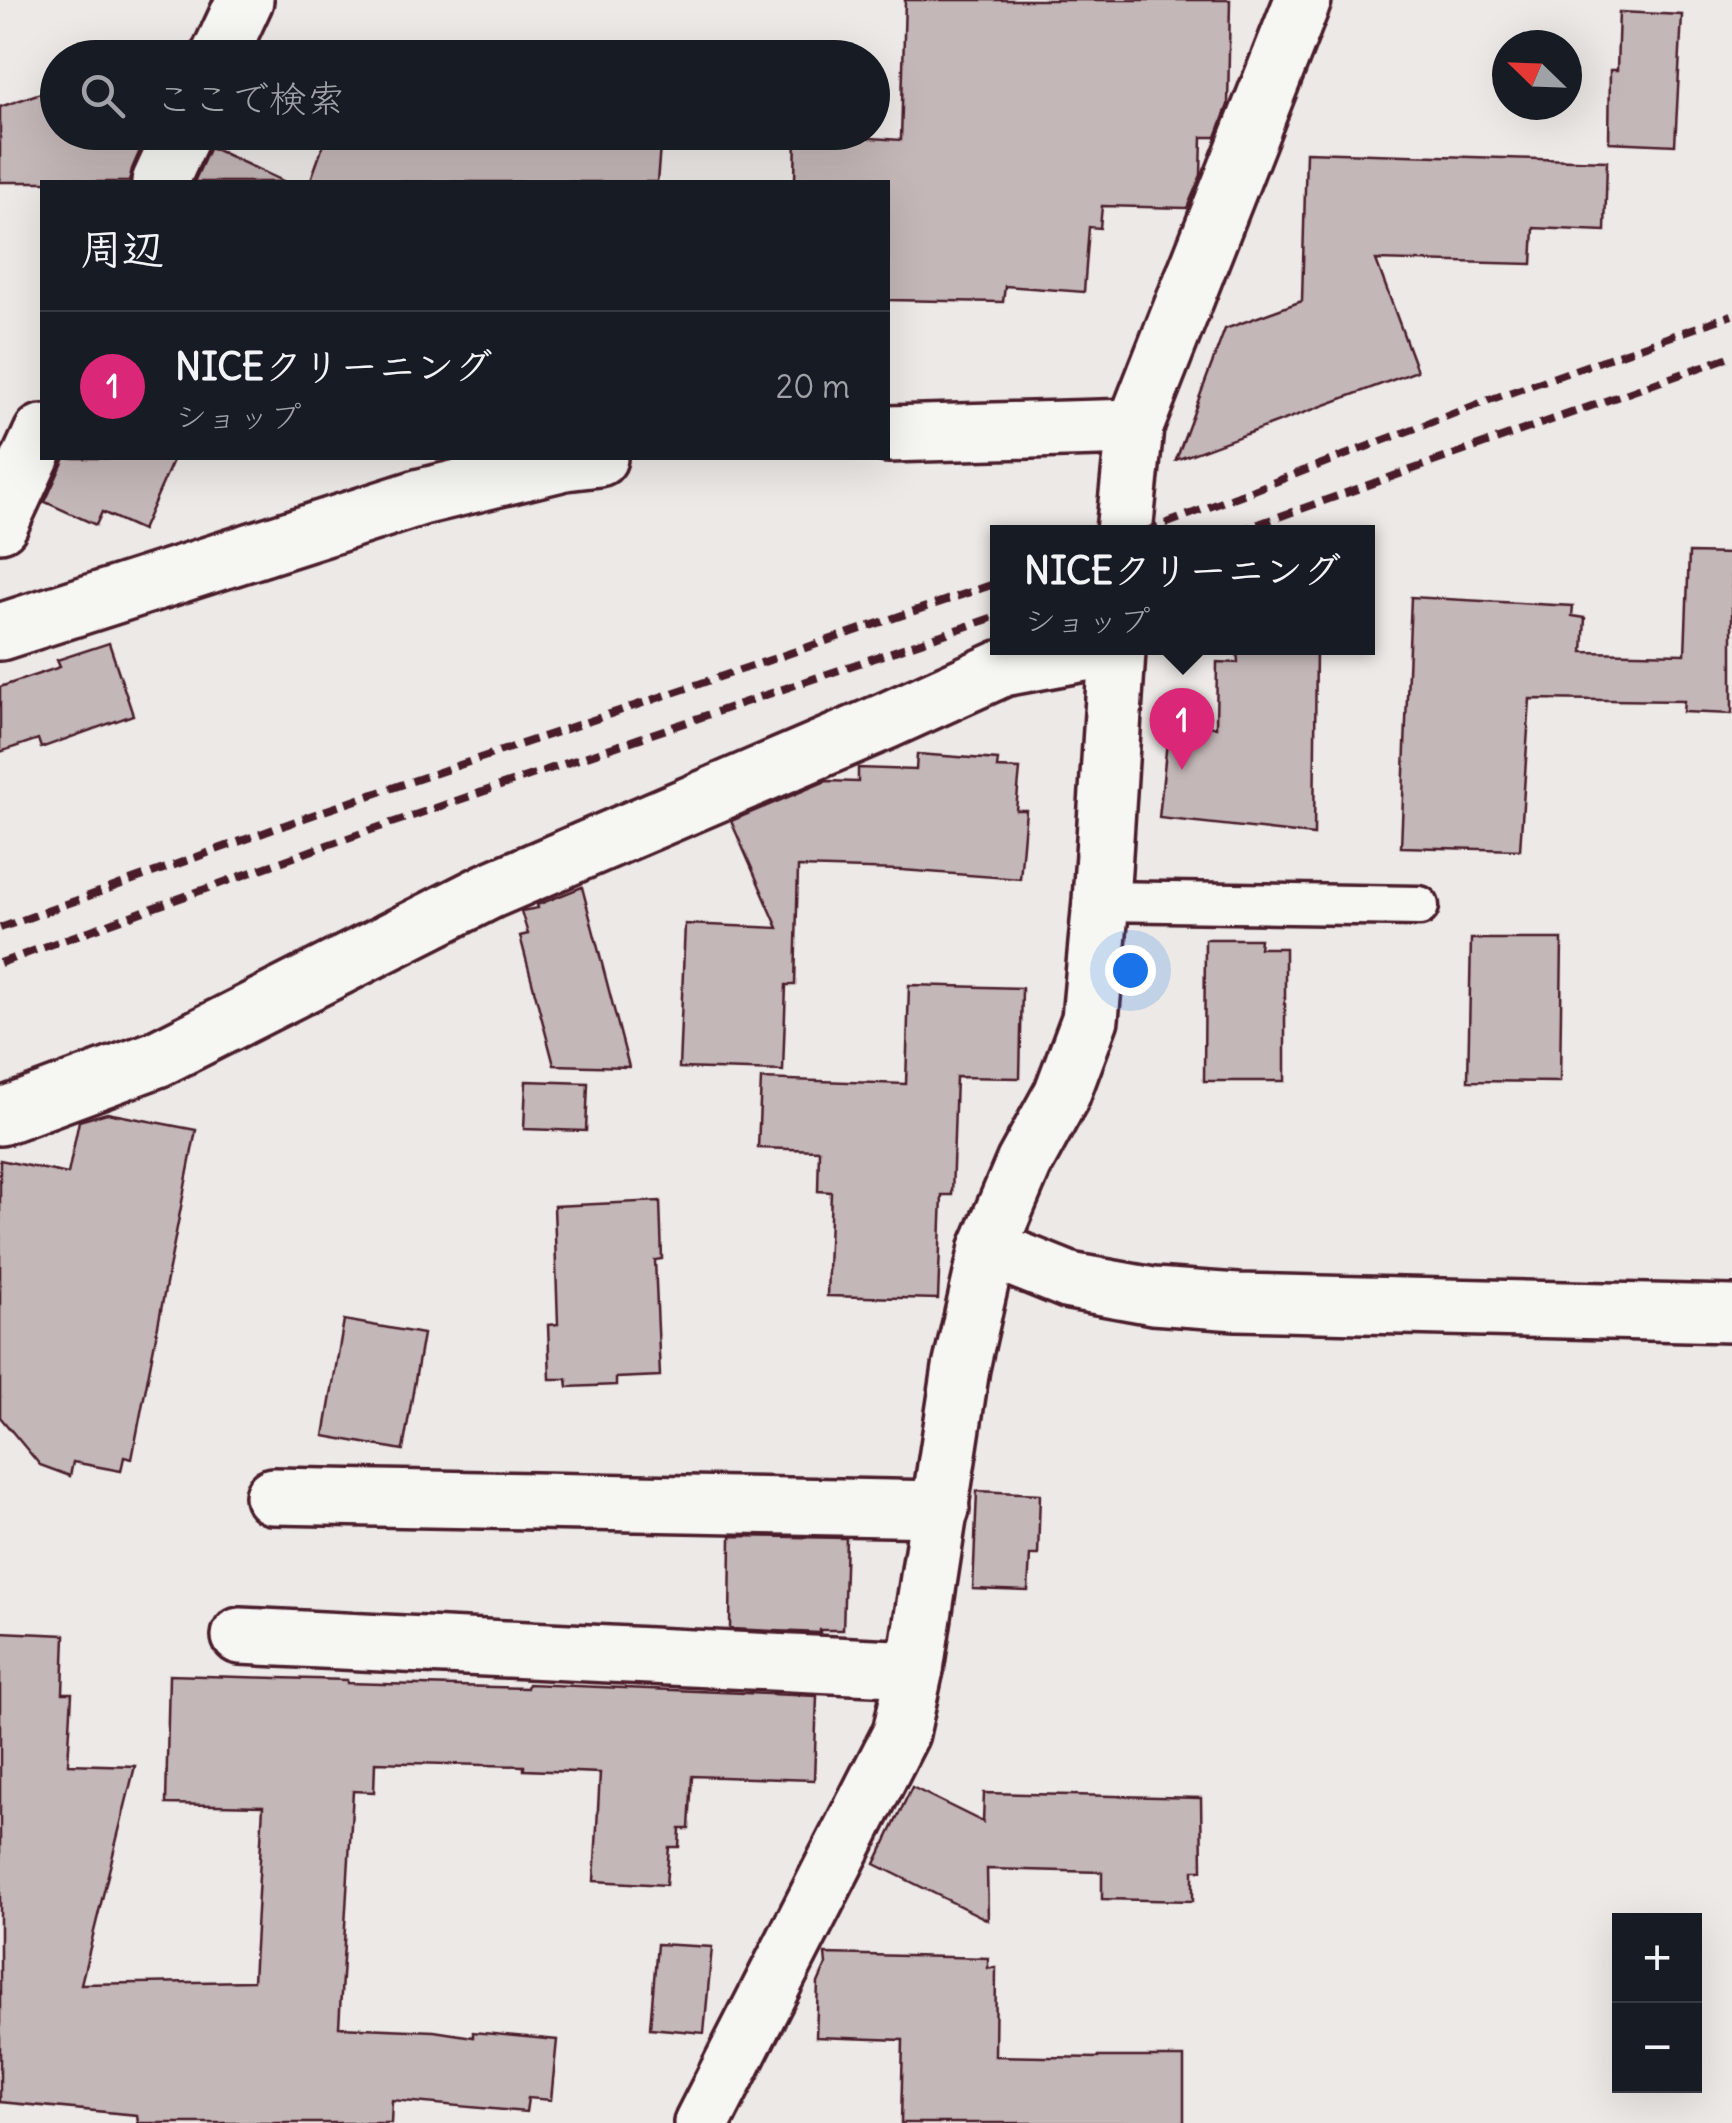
<!DOCTYPE html>
<html lang="ja">
<head>
<meta charset="utf-8">
<style>
  body { margin:0; font-family:Delius,"Klee One",sans-serif; background:#20242c; color:#f1f3f6 }
  .controls { position:absolute; right:30px; bottom:30px; display:grid; overflow:hidden; border-radius:0px; box-shadow:0 10px 40px #0002 }
  .controls button { width:90px; height:90px; display:grid; place-items:center; padding:0; border:0; border-bottom:2px solid #363941; background:#171b24; color:#f1f3f6; font:50px sans-serif }
  .compass { position:absolute; left:1492px; top:30px; width:90px; height:90px; border-radius:50%; background:#171b24; box-shadow:0 10px 40px #0002; rotate:293deg }
  .you { position:absolute; left:1130px; top:970px; width:35px; height:35px; margin:-25px; border:8px solid #fff; border-radius:50%; background:#1a73e8; box-shadow:0 0 0 15px #1a73e833 }
  .badge { display:grid; place-items:center; width:65px; height:65px; border-radius:50%; background:#db2777; color:#fff; font-size:32px; font-weight:700 }
  .pin { position:absolute; translate:-50% -82px; filter:drop-shadow(0 2px 5px #0008) }
  .pin::after { content:''; position:absolute; top:52px; width:35px; height:30px; background:inherit; clip-path:polygon(0 0,100% 0,50% 100%) }
  .popup { position:absolute; left:990px; top:525px; width:385px; height:130px; box-sizing:border-box; display:grid; place-content:center; border-radius:0px; background:#171b24; filter:drop-shadow(0 2px 8px #0005); font-size:32px; white-space:nowrap; color:#9ea1a6 }
  .popup b { font-size:38px; color:#f1f3f6 }
  .popup::after { content:''; position:absolute; left:50%; top:100%; margin-left:-20px; border:20px solid transparent; border-top-color:#171b24 }
  .list { margin:0; padding:0; list-style:none }
  h2 { display:flex; justify-content:space-between; align-items:center; height:130px; margin:0; padding:0 40px; font-size:42px }
  h2 small { font-size:32px; font-weight:400; color:#9ea1a6 }
  .list li { display:grid; grid-template-columns:65px 1fr auto; gap:30px; align-items:center; box-sizing:border-box; height:150px; padding:0 40px; border-top:2px solid #363941 }
  .list b { display:block; font-size:38px; white-space:nowrap }
  .list p { margin:0; font-size:32px; white-space:nowrap; color:#9ea1a6 }
  .list em { font-size:32px; font-style:normal; color:#9ea1a6 }
  .icon { flex:none; width:55px; height:55px; fill:none; stroke:currentColor; stroke-width:2; stroke-linecap:round; stroke-linejoin:round }
  .map { position:relative; flex:none; width:1732px; height:2123px; overflow:hidden }
  .search { position:absolute; background:#171b24; box-shadow:0 10px 40px #0002; left:40px; top:40px; width:850px; height:110px; display:flex; align-items:center; gap:25px; box-sizing:border-box; padding:0 35px; border-radius:55px; color:#9ea1a6; font-size:38px }
  .panel { position:absolute; background:#171b24; box-shadow:0 10px 40px #0002; left:40px; top:180px; width:850px; height:280px; border-radius:0px }
  .map>svg:first-child { display:block }
  .building { fill:#c4b7b7; stroke:#4a1f2b; stroke-width:2.5 }
  .lines { fill:none; stroke-linecap:round; stroke-linejoin:round }
  .service-casing { stroke:#4a1f2b; stroke-width:45 }
  .minor-casing { stroke:#4a1f2b; stroke-width:62 }
  .service { stroke:#f6f6f2; stroke-width:38 }
  .minor { stroke:#f6f6f2; stroke-width:55 }
  .rail { stroke:#4a1f2b; stroke-width:8; stroke-dasharray:15 8; stroke-linecap:butt }
</style>
</head>
<body>
<div class="map">
<svg width="1732" height="2123" viewBox="0 0 1732 2123">
  <rect width="100%" height="100%" fill="#ece9e6"/>
  <filter id="ink" filterUnits="userSpaceOnUse"><feTurbulence type="fractalNoise" baseFrequency=".01" numOctaves="2"/><feDisplacementMap in="SourceGraphic" scale="20" xChannelSelector="R" yChannelSelector="G"/><feConvolveMatrix kernelMatrix="1 2 1 2 8 2 1 2 1" color-interpolation-filters="sRGB"/></filter>
  <g filter="url(#ink)">
    <g class="building">
      <polygon points="905,0 1230,0 1228,105 1216,137 1202,137 1201,175 1187,208 1102,206 1100,228 1089,227 1084,292 1005,286 1003,302 888,300 888,182 795,182 796,133 901,140"/>
      <polygon points="1619,12 1682,15 1675,145 1609,142 1610,70 1617,70"/>
      <polygon points="58,87 58,132 148,132 132,169 129,182 0,182 0,107"/>
      <polygon points="328,132 628,132 661,135 657,182 310,182"/>
      <polygon points="210,147 285,182 194,182"/>
      <polygon points="1306,152 1607,161 1605,231 1534,228 1532,264 1376,260 1417,371 1176,460 1225,329 1302,301"/>
      <polygon points="65,458 174,458 142,530 102,512 96,525 45,502"/>
      <polygon points="1689,553 1732,554 1732,714 1683,712 1684,701 1530,699 1520,850 1401,847 1411,597 1573,606 1572,616 1585,618 1583,652 1685,654"/>
      <polygon points="109,643 133,715 41,748 38,739 0,752 0,687 60,667 57,660"/>
      <polygon points="1237,648 1316,648 1314,835 1159,818 1169,722 1216,727 1217,662 1238,663"/>
      <polygon points="917,754 998,760 997,768 1020,769 1016,810 1026,810 1020,879 902,870 798,867 795,985 786,985 783,1071 679,1068 685,924 778,928 731,821 826,781 858,782 858,768 916,770"/>
      <polygon points="582,887 629,1067 554,1065 520,936 528,934 521,911 538,908 537,905"/>
      <polygon points="1205,939 1260,939 1259,948 1285,948 1285,1081 1204,1081"/>
      <polygon points="1471,939 1562,939 1560,1082 1468,1081"/>
      <polygon points="909,985 1022,988 1020,1078 956,1077 952,1195 942,1195 938,1299 827,1296 831,1192 818,1191 819,1150 758,1148 761,1079 906,1084"/>
      <polygon points="526,1081 588,1083 586,1131 524,1129"/>
      <polygon points="107,1113 196,1130 132,1459 124,1457 121,1471 73,1462 70,1476 40,1465 0,1417 0,1160 68,1174 79,1121"/>
      <polygon points="660,1201 662,1259 655,1260 660,1376 616,1378 616,1385 568,1387 567,1379 550,1379 548,1325 558,1324 554,1206"/>
      <polygon points="344,1320 423,1334 403,1450 324,1436"/>
      <polygon points="977,1491 1040,1494 1038,1555 1030,1555 1028,1591 973,1589"/>
      <polygon points="731,1536 846,1538 843,1630 820,1630 820,1633 730,1629"/>
      <polygon points="0,1632 65,1635 63,1693 72,1693 68,1764 135,1766 81,1984 253,1981 263,1806 166,1804 169,1675 347,1680 347,1683 527,1688 528,1684 817,1696 814,1780 692,1776 689,1829 680,1829 679,1847 669,1847 666,1885 594,1881 600,1773 524,1770 524,1766 375,1762 374,1792 353,1791 339,2027 434,2031 473,2037 473,2032 557,2040 551,2100 528,2098 526,2112 392,2100 391,2123 138,2123 137,2115 0,2102"/>
      <polygon points="912,1787 983,1822 984,1793 1201,1798 1202,1870 1193,1870 1193,1901 1102,1899 1102,1872 987,1869 988,1920 875,1864"/>
      <polygon points="657,1944 712,1947 704,2033 650,2028"/>
      <polygon points="825,1954 988,1958 988,1968 996,1968 995,2056 1098,2058 1098,2057 1184,2057 1184,2123 901,2123 903,2040 816,2037 818,1983 826,1965"/>
    </g>
    <g class="lines">
      <g class="service-casing">
        <polyline id="service" points="1101,901 1419,906"/>
      </g>
      <g class="minor-casing">
        <g id="minor">
          <polyline points="218,58 245,0"/>
          <polyline points="160,182 183,132"/>
          <polyline points="888,434 1135,427"/>
          <polyline points="0,524 42,433"/>
          <polyline points="1124,532 1135,427 1303,0"/>
          <polyline points="0,632 421,497 565,462 599,458"/>
          <polyline points="0,1117 157,1059 489,891 886,721 1003,668 1090,652 1117,651 1101,901 1090,1019 1062,1094 1024,1163 988,1248 961,1368 915,1669 901,1733 702,2123"/>
          <polyline points="988,1248 1070,1281 1153,1296 1237,1302 1732,1314"/>
          <polyline points="273,1496 941,1509"/>
          <polyline points="240,1636 915,1669"/>
        </g>
      </g>
      <use href="#service" class="service"/>
      <use href="#minor" class="minor"/>
      <g class="rail">
        <polyline points="1144,532 1489,400 1732,315"/>
        <polyline points="1236,532 1732,356"/>
        <polyline points="0,928 321,812 997,583"/>
        <polyline points="0,963 327,845 997,616"/>
      </g>
    </g>
  </g>
</svg>
<div class="controls">
<button>+</button>
<button>−</button>
</div>
<svg class="compass" viewBox="-18 -18 36 36"><path d="M0-13l5 13h-10z" fill="#e53935"/><path d="M0 13l5-13h-10z" fill="#9ea1a6"/></svg>
<div class="you"></div>
<div class="pin badge" style="left:1182px;top:770px">1</div>
<div class="popup"><b>NICEクリーニング</b>ショップ</div>
<div class="search"><svg class="icon" aria-label="search" viewBox="0 0 24 24"><circle cx="10" cy="10" r="6"/><path d="M15 15l6 6"/></svg>ここで検索</div>
<section class="panel">
<h2>周辺<small></small></h2>
<ul class="list">
<li><span class="badge">1</span><div><b>NICEクリーニング</b><p>ショップ</p></div><em>20 m</em></li>
</ul>
</section>
</div>
</body>
</html>
